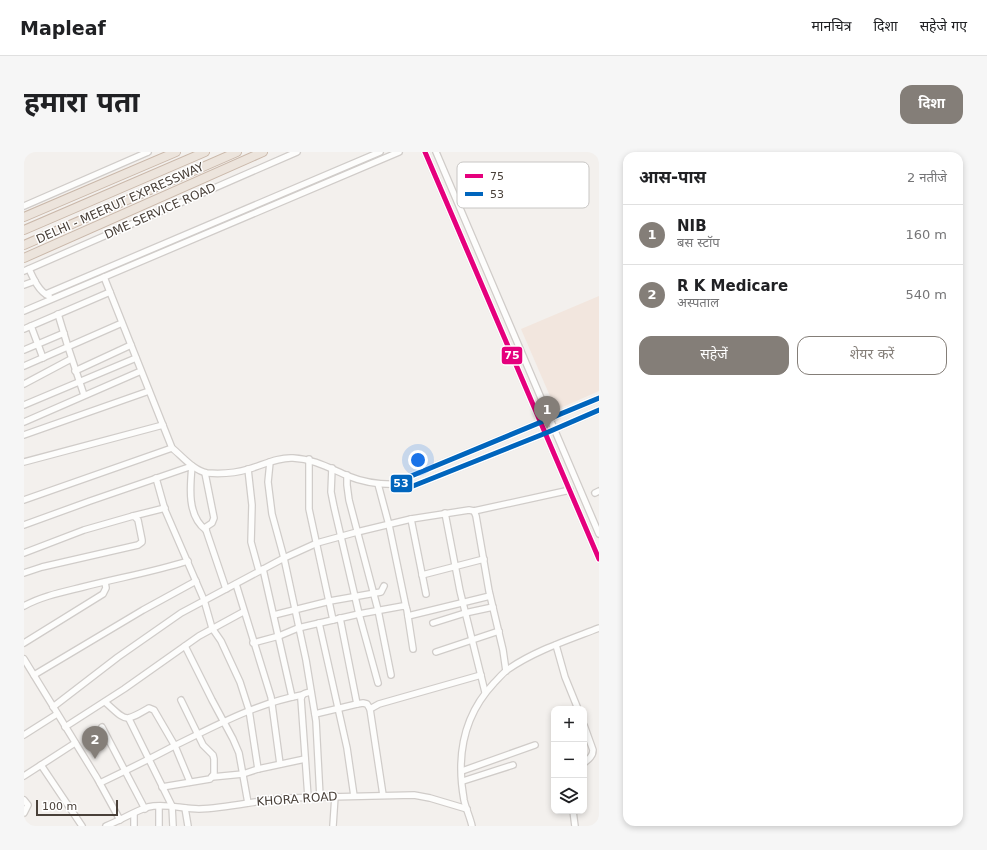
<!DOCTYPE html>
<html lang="hi">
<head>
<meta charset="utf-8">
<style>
  body { margin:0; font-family:"DejaVu Sans","Noto Sans Devanagari",sans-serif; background:#f6f6f6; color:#202124 }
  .controls { position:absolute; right:12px; bottom:12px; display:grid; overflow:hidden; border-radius:8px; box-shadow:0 2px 6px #0003 }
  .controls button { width:36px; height:36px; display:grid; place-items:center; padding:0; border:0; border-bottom:1px solid #e0e0e0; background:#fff; color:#202124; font:20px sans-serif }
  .scale { position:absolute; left:12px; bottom:10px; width:82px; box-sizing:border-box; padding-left:4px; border:2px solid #494039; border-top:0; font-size:11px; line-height:14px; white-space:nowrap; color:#494039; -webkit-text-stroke:3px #fff; paint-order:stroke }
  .you { position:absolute; left:394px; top:308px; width:14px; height:14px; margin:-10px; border:3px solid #fff; border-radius:50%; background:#1a73e8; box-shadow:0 0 0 6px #1a73e833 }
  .badge { display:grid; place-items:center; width:26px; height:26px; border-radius:50%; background:#847e78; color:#fff; font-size:13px; font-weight:700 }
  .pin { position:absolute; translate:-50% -33px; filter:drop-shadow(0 1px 2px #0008) }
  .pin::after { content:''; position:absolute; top:21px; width:14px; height:12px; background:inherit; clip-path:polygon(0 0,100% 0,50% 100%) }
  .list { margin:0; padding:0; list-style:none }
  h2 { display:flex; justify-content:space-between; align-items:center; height:52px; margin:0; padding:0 16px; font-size:17px }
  h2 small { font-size:13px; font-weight:400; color:#757577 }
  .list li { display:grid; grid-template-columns:26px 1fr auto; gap:12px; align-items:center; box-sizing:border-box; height:60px; padding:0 16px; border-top:1px solid #e0e0e0 }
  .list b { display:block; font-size:15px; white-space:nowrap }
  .list p { margin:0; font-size:13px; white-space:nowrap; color:#757577 }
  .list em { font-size:13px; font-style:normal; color:#757577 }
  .actions { display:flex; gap:8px; padding:12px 16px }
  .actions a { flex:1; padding:9px 0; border:1px solid #847e78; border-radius:12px; text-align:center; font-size:14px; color:#847e78 }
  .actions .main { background:#847e78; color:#fff }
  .icon { flex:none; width:22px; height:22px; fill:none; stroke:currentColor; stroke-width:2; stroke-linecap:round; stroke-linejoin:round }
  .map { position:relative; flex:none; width:575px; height:674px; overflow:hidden; border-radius:12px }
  header { display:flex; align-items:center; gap:24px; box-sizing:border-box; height:56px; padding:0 20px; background:#fff; border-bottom:1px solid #e0e0e0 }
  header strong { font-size:19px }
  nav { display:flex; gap:22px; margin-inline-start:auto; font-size:14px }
  .intro { display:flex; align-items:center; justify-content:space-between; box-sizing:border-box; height:96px; padding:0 24px }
  h1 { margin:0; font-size:28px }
  .button { padding:10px 18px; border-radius:12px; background:#847e78; color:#fff; font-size:14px; font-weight:700 }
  main { display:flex; gap:24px; padding:0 24px }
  aside { flex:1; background:#fff; border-radius:12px; box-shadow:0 2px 6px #0003 }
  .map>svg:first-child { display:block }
  .commercial { fill:#f2e6de }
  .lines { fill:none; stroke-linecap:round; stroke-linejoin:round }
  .minor-casing { stroke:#d0ccc9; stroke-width:8 }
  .highway-casing { stroke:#cab8aa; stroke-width:10 }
  .minor { stroke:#fdfdfc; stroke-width:5.5 }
  .highway { stroke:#ece4dc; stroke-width:8 }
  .bus-1-casing { stroke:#fff; stroke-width:8 }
  .bus-2-casing { stroke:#fff; stroke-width:8 }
  .bus-1 { stroke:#e5007d; stroke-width:5 }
  .bus-2 { stroke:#0065bd; stroke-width:5 }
  .labels { text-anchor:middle; stroke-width:3; stroke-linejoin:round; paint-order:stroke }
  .street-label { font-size:12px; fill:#494039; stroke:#fff }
  .key { fill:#fff; stroke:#c8c6c4; stroke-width:1 }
  .key-label { font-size:11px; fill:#494039 }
  .line-badge { stroke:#fff; stroke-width:1.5 }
  .badge-label { font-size:11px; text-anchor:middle; font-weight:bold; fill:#fff }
</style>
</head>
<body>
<header>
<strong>Mapleaf</strong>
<nav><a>मानचित्र</a><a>दिशा</a><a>सहेजे गए</a></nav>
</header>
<div class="intro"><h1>हमारा पता</h1><a class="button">दिशा</a></div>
<main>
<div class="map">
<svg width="575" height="674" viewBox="0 0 575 674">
  <rect width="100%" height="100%" fill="#f3f0ed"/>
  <polygon class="commercial" points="575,144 575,239 532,258 497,177"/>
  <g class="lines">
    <g class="minor-casing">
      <g id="minor">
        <polyline points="401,0 575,407"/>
        <polyline points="412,0 575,382"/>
        <polyline points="0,54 124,0"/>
        <path d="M5,117C9,126 15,140 25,144"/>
        <polyline points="0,119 273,0"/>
        <path d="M80,125L148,296C158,304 170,319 183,321C196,322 212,321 225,317C239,313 254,305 269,306C290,307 305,316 324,324C341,331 359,333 377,332"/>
        <polyline points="0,133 11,129"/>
        <polyline points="22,142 356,0"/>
        <polyline points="0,159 375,0"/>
        <polyline points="34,162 44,195 60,243"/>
        <polyline points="7,174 19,206"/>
        <polyline points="0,177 86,140"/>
        <polyline points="0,198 40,181"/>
        <polyline points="0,214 98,171"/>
        <polyline points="51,219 107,193"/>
        <polyline points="0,232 47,207"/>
        <path d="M575,246L380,327L377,332C378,335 380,336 384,336L522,281L575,258"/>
        <polyline points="0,253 112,206"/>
        <polyline points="0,270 117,219"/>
        <polyline points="0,283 125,239"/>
        <polyline points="285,307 285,357 309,468"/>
        <polyline points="0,310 139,273"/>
        <polyline points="246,310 244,330 248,362 260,406 282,508 292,569 296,645"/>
        <polyline points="308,316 307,340 310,355 335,462 354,531"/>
        <polyline points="224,317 228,353 227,390 235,419"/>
        <polyline points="181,321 190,366 188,371 182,375 182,378 202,437"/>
        <polyline points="323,323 323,333 325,348 354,458 367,523"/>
        <polyline points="132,326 141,358 180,448 188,476 197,489 216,530 225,558 234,617"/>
        <polyline points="354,332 365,373 382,455"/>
        <polyline points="571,341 575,339"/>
        <polyline points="0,348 148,296"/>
        <polyline points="450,359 452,364 465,439 479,498 482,519"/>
        <polyline points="421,361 436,439 461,540"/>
        <polyline points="109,364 141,356"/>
        <polyline points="387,367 402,442"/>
        <path d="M0,373L66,349L168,314C166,335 163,364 182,378"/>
        <polyline points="0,401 60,378 109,364 111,365 114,368 118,388 118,390 114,393 18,415 0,421"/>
        <polyline points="239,417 268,545"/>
        <polyline points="398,423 460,407"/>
        <polyline points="212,432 247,545 256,612"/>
        <path d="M0,454C18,444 39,440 59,435C94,426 129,420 164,409"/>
        <polyline points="250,463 306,449 357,440 360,434"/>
        <polyline points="384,464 466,444"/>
        <polyline points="316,466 333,552"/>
        <polyline points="295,471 323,596 330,644"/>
        <polyline points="409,471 441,461 469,455"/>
        <polyline points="0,491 79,442 82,436 81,430"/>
        <polyline points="229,491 255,484 274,476 335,462 379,454 382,455 383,458 389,497"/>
        <polyline points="532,493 541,525 554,557"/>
        <polyline points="161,494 188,548 209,587 215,601 224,651"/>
        <polyline points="412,500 475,479"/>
        <polyline points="0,507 73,626 96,668"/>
        <polyline points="10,523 119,458 172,429"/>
        <path d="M81,550C103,569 99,571 125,556L130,558L151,594L166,630"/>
        <polyline points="29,555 94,505 157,461 260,406 293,391 333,380 387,367 445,358 450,359 546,338"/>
        <polyline points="346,557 355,552 457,523"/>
        <polyline points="291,562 333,552 339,551 343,552 346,557 359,643"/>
        <polyline points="105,567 148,654 149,674"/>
        <path d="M560,573L569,598C569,604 565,607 560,611"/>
        <polyline points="41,575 100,537 175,484 219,460"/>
        <polyline points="78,575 121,657"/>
        <polyline points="0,583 33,562"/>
        <polyline points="17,613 58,674"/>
        <polyline points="438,619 511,593"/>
        <polyline points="0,624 51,591"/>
        <polyline points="188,625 219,622 234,617 281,607"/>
        <polyline points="439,629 489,613"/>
        <path d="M76,631C101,619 126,607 150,594C191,574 233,551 278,543"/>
        <polyline points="138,635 186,627 190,622 190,607 189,603 179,593 157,548"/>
        <path d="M284,645L277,547C278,541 282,541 287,540"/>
        <polyline points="0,648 4,653 0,661"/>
        <polyline points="135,654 135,674"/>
        <polyline points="161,656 164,674"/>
        <polyline points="549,659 551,674"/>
        <path d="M82,674C95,669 111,659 124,655C141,651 158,657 175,657C205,656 234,648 263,646L390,643L406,646L443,657"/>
        <polyline points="110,674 110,662"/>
        <polyline points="309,674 311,644"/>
        <path d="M448,674C446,665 442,657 440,648C432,604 439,564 470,531C474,527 478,522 483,518C510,499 544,488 575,476"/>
      </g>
    </g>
    <g class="highway-casing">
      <g id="highway">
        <polyline points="0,65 152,0"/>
        <polyline points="0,78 181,0"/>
        <polyline points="0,93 213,0"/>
        <polyline points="0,106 239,0"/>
      </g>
    </g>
    <use href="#minor" class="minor"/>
    <use href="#highway" class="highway"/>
    <g class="bus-1-casing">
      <polyline id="bus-1" points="401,0 575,407"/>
    </g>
    <g class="bus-2-casing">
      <path id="bus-2" d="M575,246L380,327L377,332C378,335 380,336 384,336L522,281L575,258"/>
    </g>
    <use href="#bus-1" class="bus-1"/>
    <use href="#bus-2" class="bus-2"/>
  </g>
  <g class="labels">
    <g class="street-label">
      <text transform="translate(96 51) rotate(-24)" y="4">DELHI - MEERUT EXPRESSWAY</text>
      <text transform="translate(136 59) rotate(-24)" y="4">DME SERVICE ROAD</text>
      <text transform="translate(273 647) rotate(-4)" y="4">KHORA ROAD</text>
    </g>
  </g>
  <rect x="433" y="10" width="132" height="46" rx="6" class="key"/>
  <rect x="441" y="22" width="18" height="4" fill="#e5007d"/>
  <rect x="441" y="40" width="18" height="4" fill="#0065bd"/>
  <g class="key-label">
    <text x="466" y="28">75</text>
    <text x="466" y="46">53</text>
  </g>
  <g class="line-badge">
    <rect x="477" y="194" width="22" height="19" rx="4" fill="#e5007d"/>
    <rect x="366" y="322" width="23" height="19" rx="4" fill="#0065bd"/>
  </g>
  <g class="badge-label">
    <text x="488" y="207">75</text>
    <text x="377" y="335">53</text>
  </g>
</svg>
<div class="controls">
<button>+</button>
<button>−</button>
<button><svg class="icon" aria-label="layers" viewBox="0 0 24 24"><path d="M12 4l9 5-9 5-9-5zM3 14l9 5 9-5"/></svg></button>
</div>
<div class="scale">100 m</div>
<div class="you"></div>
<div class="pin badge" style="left:523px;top:277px">1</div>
<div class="pin badge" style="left:71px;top:607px">2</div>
</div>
<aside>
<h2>आस-पास<small>2 नतीजे</small></h2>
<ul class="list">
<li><span class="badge">1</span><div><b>NIB</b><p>बस स्टॉप</p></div><em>160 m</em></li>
<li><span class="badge">2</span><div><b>R K Medicare</b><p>अस्पताल</p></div><em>540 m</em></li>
</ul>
<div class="actions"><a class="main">सहेजें</a><a>शेयर करें</a></div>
</aside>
</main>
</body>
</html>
